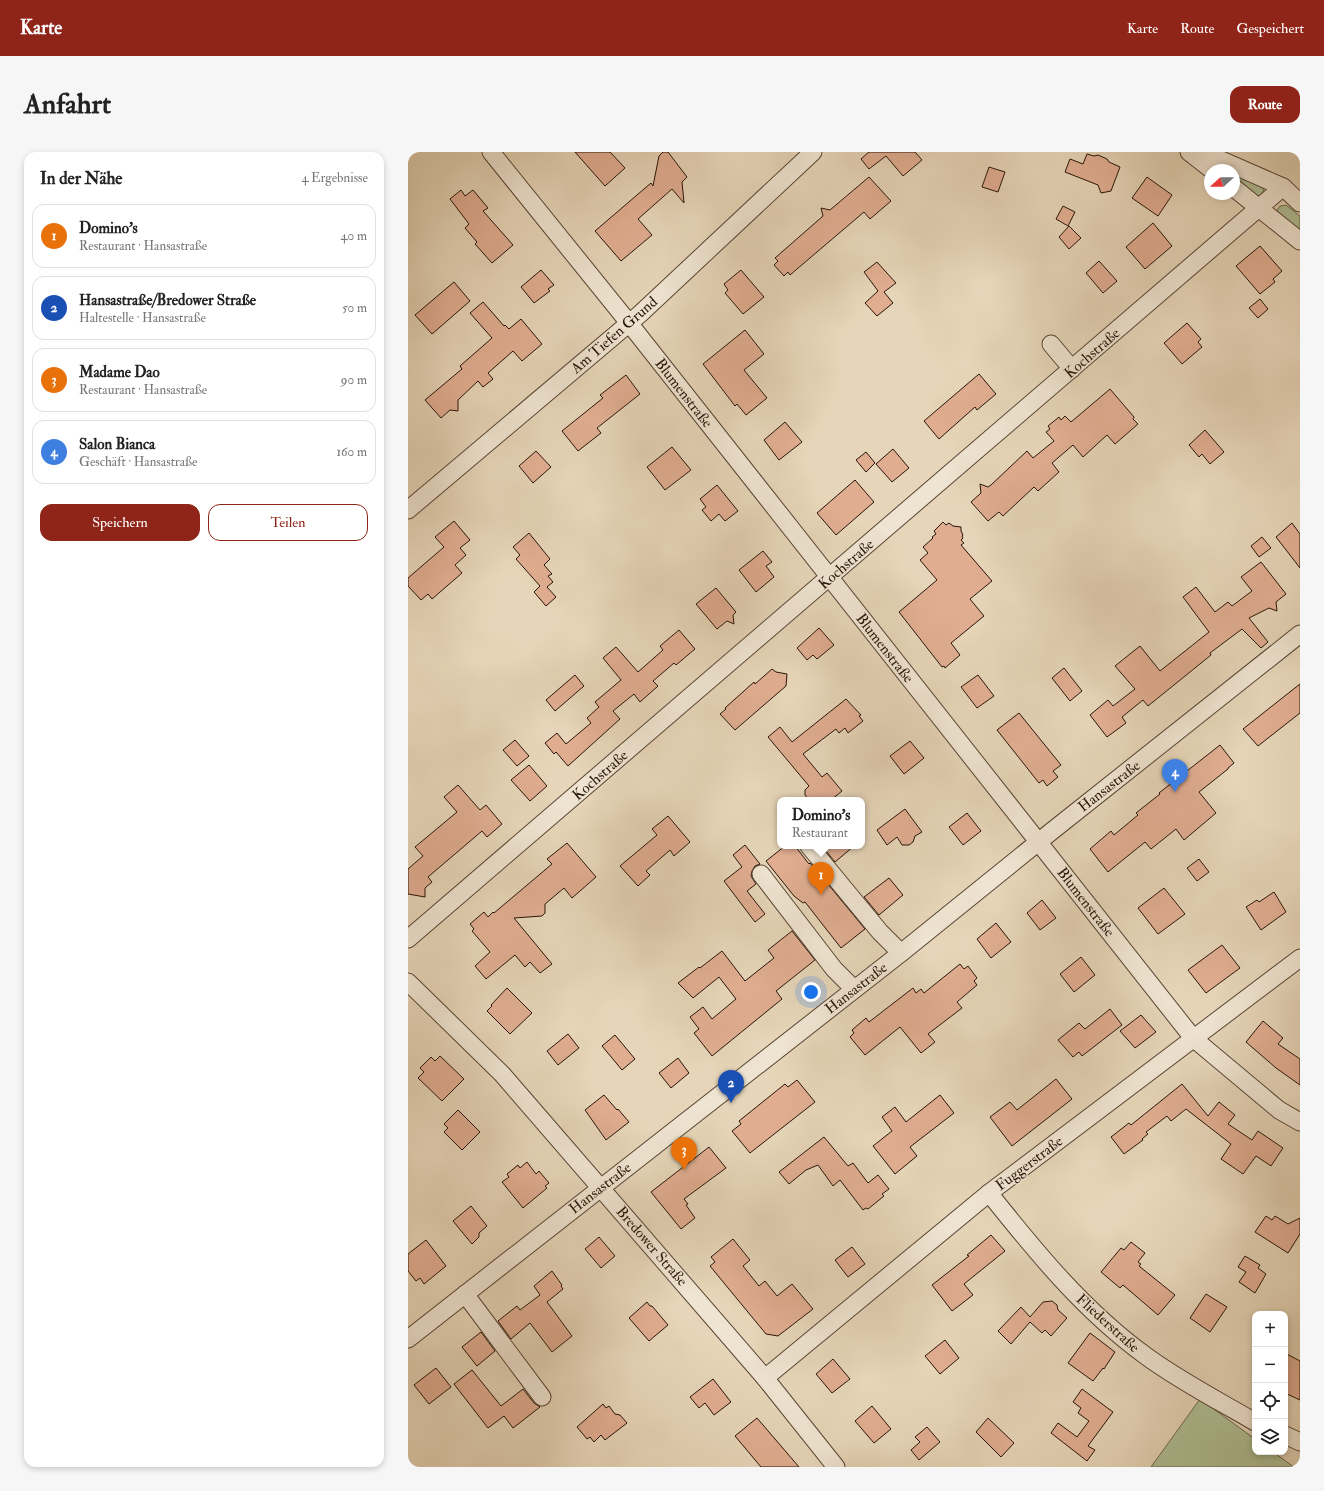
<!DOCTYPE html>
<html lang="de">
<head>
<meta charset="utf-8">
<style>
  body { margin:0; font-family:"IM FELL Double Pica",serif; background:#f6f6f6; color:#222 }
  .controls { position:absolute; right:12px; bottom:12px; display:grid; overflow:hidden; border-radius:8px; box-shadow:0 2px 6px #0003 }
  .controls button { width:36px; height:36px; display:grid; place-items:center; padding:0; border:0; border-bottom:1px solid #e0e0e0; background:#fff; color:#222; font:20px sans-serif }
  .compass { position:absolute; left:796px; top:12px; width:36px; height:36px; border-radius:50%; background:#fff; box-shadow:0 2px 6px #0003; rotate:249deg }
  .you { position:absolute; left:403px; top:840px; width:14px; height:14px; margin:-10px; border:3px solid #fff; border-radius:50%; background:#1a73e8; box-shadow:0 0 0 6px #1a73e833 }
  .badge { display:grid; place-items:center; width:26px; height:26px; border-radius:50%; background:#8f2418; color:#fff; font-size:13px; font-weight:700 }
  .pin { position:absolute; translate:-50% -33px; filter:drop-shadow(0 1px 2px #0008) }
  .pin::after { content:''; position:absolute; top:21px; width:14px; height:12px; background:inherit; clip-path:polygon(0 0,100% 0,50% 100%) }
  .popup { position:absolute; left:369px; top:645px; width:88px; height:52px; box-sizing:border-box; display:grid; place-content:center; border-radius:8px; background:#fff; filter:drop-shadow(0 1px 3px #0005); font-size:13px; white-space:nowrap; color:#767676 }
  .popup b { font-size:15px; color:#222 }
  .popup::after { content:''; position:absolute; left:50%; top:100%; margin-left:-8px; border:8px solid transparent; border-top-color:#fff }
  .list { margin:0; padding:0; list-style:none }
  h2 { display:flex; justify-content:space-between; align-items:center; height:52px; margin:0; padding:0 16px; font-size:17px }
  h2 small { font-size:13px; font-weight:400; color:#767676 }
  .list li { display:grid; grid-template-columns:26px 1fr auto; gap:12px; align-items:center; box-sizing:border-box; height:64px; margin:0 8px 8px; padding:0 8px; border:1px solid #e0e0e0; border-radius:12px }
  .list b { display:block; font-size:15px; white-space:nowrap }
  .list p { margin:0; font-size:13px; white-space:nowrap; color:#767676 }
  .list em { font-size:13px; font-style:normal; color:#767676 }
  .actions { display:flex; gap:8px; padding:12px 16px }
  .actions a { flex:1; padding:9px 0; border:1px solid #8f2418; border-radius:12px; text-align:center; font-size:14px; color:#8f2418 }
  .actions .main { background:#8f2418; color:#fff }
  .icon { flex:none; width:22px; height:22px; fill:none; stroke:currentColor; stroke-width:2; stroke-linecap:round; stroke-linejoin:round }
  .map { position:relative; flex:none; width:892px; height:1315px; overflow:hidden; border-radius:12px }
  header { display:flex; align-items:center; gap:24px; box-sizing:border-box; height:56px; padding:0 20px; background:#8f2418; color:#fff }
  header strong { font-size:19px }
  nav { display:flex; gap:22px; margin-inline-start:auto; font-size:14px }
  .intro { display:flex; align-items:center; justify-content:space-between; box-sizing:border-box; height:96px; padding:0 24px }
  h1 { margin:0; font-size:28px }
  .button { padding:10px 18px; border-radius:12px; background:#8f2418; color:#fff; font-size:14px; font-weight:700 }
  main { display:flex; gap:24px; padding:0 24px }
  aside { flex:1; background:#fff; border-radius:12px; box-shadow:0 2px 6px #0003 }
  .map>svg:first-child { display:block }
  .green { fill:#afbe94; stroke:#6c6a4e }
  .building { fill:#e0ad91; stroke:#281509 }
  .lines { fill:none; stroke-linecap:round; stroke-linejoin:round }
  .minor-casing { stroke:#584535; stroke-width:19 }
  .minor { stroke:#efe4d1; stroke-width:17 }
  .labels { text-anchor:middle; stroke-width:3; stroke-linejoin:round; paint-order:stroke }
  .street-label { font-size:15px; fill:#281509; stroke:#efe4d1 }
</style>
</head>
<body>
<header>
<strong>Karte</strong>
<nav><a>Karte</a><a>Route</a><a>Gespeichert</a></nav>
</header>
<div class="intro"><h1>Anfahrt</h1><a class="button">Route</a></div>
<main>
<aside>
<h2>In der Nähe<small>4 Ergebnisse</small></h2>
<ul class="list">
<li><span class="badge" style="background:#e8710a">1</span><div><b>Domino's</b><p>Restaurant · Hansastraße</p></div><em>40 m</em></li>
<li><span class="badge" style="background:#1a4fb4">2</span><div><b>Hansastraße/Bredower Straße</b><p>Haltestelle · Hansastraße</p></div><em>50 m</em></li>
<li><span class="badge" style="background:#e8710a">3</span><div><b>Madame Dao</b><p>Restaurant · Hansastraße</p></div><em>90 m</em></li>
<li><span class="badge" style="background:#3f7fe0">4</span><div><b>Salon Bianca</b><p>Geschäft · Hansastraße</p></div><em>160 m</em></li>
</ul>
<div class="actions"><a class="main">Speichern</a><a>Teilen</a></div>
</aside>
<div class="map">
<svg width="892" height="1315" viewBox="0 0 892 1315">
  <rect width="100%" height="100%" fill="#e6d5b8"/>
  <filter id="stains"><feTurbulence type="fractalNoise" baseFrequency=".005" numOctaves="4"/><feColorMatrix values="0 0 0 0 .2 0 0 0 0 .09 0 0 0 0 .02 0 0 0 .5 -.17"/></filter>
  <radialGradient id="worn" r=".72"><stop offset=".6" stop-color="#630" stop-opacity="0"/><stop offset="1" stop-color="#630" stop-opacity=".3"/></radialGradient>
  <g class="green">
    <path d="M792,1C810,10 845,22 856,38L852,44L844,43L826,30V18H811Z"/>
    <polygon points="878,53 892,64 892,79 872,63 869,58 872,54"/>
    <polygon points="792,1247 847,1287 847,1300 865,1300 886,1315 743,1315"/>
  </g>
  <g class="building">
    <polygon points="167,0 202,0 217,16 197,34"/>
    <polygon points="255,0 260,0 279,25 274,30 276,51 264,37 230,67 244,83 213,109 187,79 243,31 245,34 251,4"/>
    <polygon points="461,0 507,0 514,8 495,24 478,4 461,17 453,7"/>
    <polygon points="679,2 686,4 690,3 699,7 701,10 712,15 703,39 693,41 690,33 657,20 662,7 675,12"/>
    <polygon points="581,15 597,20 590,40 574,35"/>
    <polygon points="461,25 483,49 462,67 456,60 382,123 380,120 376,124 366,113 370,109 367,106 415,64 413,56 422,58"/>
    <polygon points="739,25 764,43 750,64 724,46"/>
    <polygon points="53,38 57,44 65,38 80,56 75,59 105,93 84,111 67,92 69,90 57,76 61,72 42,47"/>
    <polygon points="655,54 667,60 660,74 648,67"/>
    <polygon points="745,71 764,94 737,117 718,95"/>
    <polygon points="661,74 673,86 661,97 651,85"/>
    <polygon points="852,94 874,119 865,127 867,130 852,142 828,114"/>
    <polygon points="691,109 709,129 695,141 678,121"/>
    <polygon points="469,110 488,131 476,140 485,151 469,164 457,151 470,139 456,120"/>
    <polygon points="133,118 146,133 140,137 142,139 126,151 113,135"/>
    <polygon points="333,118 356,145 335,162 317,141 320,138 316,132"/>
    <polygon points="46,130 62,149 24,182 7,163"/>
    <polygon points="852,147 860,157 850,166 841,156"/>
    <polygon points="75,150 96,174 97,173 101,177 113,167 134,192 114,209 105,199 80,221 85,227 75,235 70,229 50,248 50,259 42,258 33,266 17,248 54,217 52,214 84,186 62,161"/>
    <polygon points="779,171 793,187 790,190 794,195 774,212 756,191"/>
    <polygon points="337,178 356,202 336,218 359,246 338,263 329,252 327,254 295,212"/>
    <polygon points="571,222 588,242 569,258 567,255 531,287 516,269"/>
    <polygon points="218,223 232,242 189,276 193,281 170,299 154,279 195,246 192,243"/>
    <polygon points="702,237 726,265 725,267 730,272 707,292 699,283 675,305 665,293 644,311 651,320 630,339 626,335 595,364 591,360 580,369 563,350 573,341 572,332 580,335 583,333 619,299 625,306 646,289 638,280 642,277 640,274 651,265 653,268 657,264 663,270"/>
    <polygon points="377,270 394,290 371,308 356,288"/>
    <polygon points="797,278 816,300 802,312 794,302 791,305 781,293"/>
    <polygon points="264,295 283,318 257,338 239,315"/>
    <polygon points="485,297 501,316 484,330 468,312"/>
    <polygon points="128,299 143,315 125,331 111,314"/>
    <polygon points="458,300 467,311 458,320 448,308"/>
    <polygon points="447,328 466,350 428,383 409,361"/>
    <polygon points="309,333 330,359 317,369 311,362 303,369 294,358 298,355 292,347"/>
    <polygon points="46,369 62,388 52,396 58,403 47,413 54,421 24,447 20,442 13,448 0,434 0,426 36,395 27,385"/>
    <polygon points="535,370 538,373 541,371 545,374 553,375 553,379 555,383 554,384 555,386 553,388 556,391 553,393 584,429 562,447 576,464 543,491 552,503 537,516 536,514 534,515 491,460 529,428 512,408 520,401 515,395 525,386 524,385 528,382 526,379"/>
    <polygon points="884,371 892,382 892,416 868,385"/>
    <polygon points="121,381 142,407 136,413 144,422 140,424 145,430 139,435 148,445 138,454 126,440 132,434 108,407 112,403 105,395"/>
    <polygon points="854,385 863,396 851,405 843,394"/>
    <polygon points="355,399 364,410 358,414 366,425 348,440 331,418"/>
    <polygon points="853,410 878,442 868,450 869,459 861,456 841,466 860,490 853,496 834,477 802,501 803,503 740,554 735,548 714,565 718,571 699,585 682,563 700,548 705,554 727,537 707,514 732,494 752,519 801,480 775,445 788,435 807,460 820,450 824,454 844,439 833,425"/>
    <polygon points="308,436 328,460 325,463 326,472 319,469 309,477 288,452"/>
    <polygon points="411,476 426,493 409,507 405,503 399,508 389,496"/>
    <polygon points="271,478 287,497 268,513 266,511 245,529 250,534 232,550 226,542 205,559 212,567 160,614 148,600 146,602 137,591 149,581 158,592 183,571 179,566 191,555 187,550 213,528 195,506 208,495 230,520 255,498 252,494"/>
    <polygon points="656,516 674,539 662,549 644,526"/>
    <polygon points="364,517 368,520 379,522 378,534 327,578 312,562 318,557 317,556 346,530 347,532"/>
    <polygon points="167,523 176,534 147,559 138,548"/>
    <polygon points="570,523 586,544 569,556 553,535"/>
    <polygon points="892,532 892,561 850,594 835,577"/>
    <polygon points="438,547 453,563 451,564 455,569 440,581 437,576 431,581 428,577 395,602 414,625 419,621 434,639 423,648 401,648 397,643 397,638 401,634 360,585 372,575 384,590"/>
    <polygon points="611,561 653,613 645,619 650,625 639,634 635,628 631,631 589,578"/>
    <polygon points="107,588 121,604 109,614 95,598"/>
    <polygon points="502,589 516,606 496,622 482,604"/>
    <polygon points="812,593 826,611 820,616 820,617 791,640 808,661 776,688 768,677 743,697 737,690 700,720 682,697 703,679 706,683 730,663 728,661 752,642 751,641"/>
    <polygon points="121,613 139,634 122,649 103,628"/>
    <polygon points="50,633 72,658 78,653 94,672 79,685 74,679 20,725 24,730 17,736 17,745 0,742 0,717 15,704 7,695 49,660 36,645"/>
    <polygon points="497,657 514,680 507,684 505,690 501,693 494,693 489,685 479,693 469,678"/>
    <polygon points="559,661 573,679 555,693 541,675"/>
    <polygon points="260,664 282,690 266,704 262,698 238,719 242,723 230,734 212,714 249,683 244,677"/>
    <polygon points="159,691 188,725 164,746 156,736 137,752 137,761 134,764 106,766 144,812 132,821 122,810 117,815 107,803 78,827 67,814 82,800 64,779 66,777 62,772 76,760 80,765 85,760 86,761 144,712 139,707"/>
    <polygon points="337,693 352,712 347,714 344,719 343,724 348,732 339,739 357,762 347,770 316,729 334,715 325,703"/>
    <polygon points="377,694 387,694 401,712 402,711 411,722 409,724 415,726 457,777 433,796 397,750 395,751 386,744 358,709"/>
    <polygon points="425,694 446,694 427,710 418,699"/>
    <polygon points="791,707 801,720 789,729 779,716"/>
    <polygon points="481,726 495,743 471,763 456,745"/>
    <polygon points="756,736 777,762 750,782 730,756"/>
    <polygon points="866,740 878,760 853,778 838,755 849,748 851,750"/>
    <polygon points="634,748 648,766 632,778 619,761"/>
    <polygon points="588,771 603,790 583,806 569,787"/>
    <polygon points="384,779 407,808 368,839 374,847 304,904 286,881 291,877 282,865 295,855 304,867 328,847 311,825 285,846 270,831 291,815 292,816 314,799 337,829 366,806 360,798"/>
    <polygon points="814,793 832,816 798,841 780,818"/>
    <polygon points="673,805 687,823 666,840 652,822"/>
    <polygon points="552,812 556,817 560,814 569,826 566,829 569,833 549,850 554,856 520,882 527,890 513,901 492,875 457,903 442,885 446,881 444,878 458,866 461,870 505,836 508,841 513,837 516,841"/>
    <polygon points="99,836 124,861 102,882 79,859 84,854 83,853"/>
    <polygon points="702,857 714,873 674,904 671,900 665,905 650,888 671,871 677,877"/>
    <polygon points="733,863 748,880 727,896 712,879"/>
    <polygon points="855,869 875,886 870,892 892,907 892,933 868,916 838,890"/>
    <polygon points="160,882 171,896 150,913 139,899"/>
    <polygon points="207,883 227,907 214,918 194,894"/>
    <polygon points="32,904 56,927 34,949 10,926 16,920 12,916 23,905 27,909"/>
    <polygon points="270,906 281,921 263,936 251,921"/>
    <polygon points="648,927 664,947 604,994 582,965 602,950 609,958"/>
    <polygon points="389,928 407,950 342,1001 324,979 333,972 331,969 377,932 380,935"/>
    <polygon points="774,932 800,964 811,950 827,963 820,972 844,988 850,979 875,996 863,1014 848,1004 835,1022 813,1007 823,992 778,957 763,969 759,964 738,980 740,982 734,987 735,988 716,1002 703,985 721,971 723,973"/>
    <polygon points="196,943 209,958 210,957 221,970 198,988 177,958"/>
    <polygon points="532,943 546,961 502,995 509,1004 487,1022 465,994 484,979 474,965 487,955 498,970"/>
    <polygon points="50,958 72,980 54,998 36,980 40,976 36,972"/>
    <polygon points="416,985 440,1014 445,1011 460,1031 470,1023 481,1037 474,1042 476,1044 460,1057 458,1056 455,1058 432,1028 425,1034 410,1013 398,1018 381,1032 371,1020"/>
    <polygon points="301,995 318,1016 276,1047 280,1052 278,1053 287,1066 273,1077 243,1040"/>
    <polygon points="119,1010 128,1022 131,1019 141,1031 137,1034 139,1036 115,1056 94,1030 101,1025 99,1022 110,1013 112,1016"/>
    <polygon points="63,1054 79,1074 71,1081 71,1085 64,1092 45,1069"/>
    <polygon points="858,1064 864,1068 867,1064 880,1072 892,1066 892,1082 880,1101 847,1080"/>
    <polygon points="583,1083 597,1099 556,1132 565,1143 544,1159 524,1133 561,1104 559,1103"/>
    <polygon points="191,1085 207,1104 193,1116 177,1097"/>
    <polygon points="325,1087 342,1108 335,1114 351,1134 357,1129 369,1144 384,1132 405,1157 370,1184 358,1182 302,1114 307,1110 303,1105"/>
    <polygon points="18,1088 38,1114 16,1132 12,1126 8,1129 0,1119 0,1102"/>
    <polygon points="723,1090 737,1101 730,1110 733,1112 731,1114 767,1143 750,1163 715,1133 712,1136 693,1120 713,1096 716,1098"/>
    <polygon points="444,1095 457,1112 440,1125 427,1108"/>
    <polygon points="837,1104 852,1113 850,1116 858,1122 847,1141 831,1130 838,1120 830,1115"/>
    <polygon points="144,1119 154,1133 153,1134 155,1137 139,1150 164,1184 144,1200 122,1171 103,1187 90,1169 109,1154 112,1158 132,1143 126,1134"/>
    <polygon points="798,1142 819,1155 802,1180 782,1166"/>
    <polygon points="644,1149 649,1153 650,1158 659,1166 643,1184 637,1178 634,1181 622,1170 603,1192 590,1179 613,1155 622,1165 635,1150"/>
    <polygon points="239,1150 242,1154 244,1154 260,1173 241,1189 221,1166"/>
    <polygon points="73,1180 87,1199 69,1214 54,1195"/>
    <polygon points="682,1181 707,1200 696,1217 695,1216 685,1229 660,1211"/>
    <polygon points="537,1188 551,1206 532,1222 517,1204"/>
    <polygon points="877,1201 892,1209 892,1248 877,1241"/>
    <polygon points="425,1207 442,1227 424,1241 408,1222"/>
    <polygon points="28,1216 43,1235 21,1252 6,1233"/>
    <polygon points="64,1218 93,1254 115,1237 126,1251 132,1255 105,1276 96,1264 80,1276 46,1232"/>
    <polygon points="305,1227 323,1250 306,1263 297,1251 291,1256 282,1245"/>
    <polygon points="674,1237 705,1260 680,1294 687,1298 679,1309 643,1281 650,1271 669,1285 681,1269 670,1261 673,1256 665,1250"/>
    <polygon points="195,1252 198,1256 201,1254 207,1262 212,1263 219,1271 197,1288 193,1283 186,1290 182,1285 179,1287 169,1275"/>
    <polygon points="464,1254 483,1277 466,1291 447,1269"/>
    <polygon points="349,1266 391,1315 353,1315 327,1284"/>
    <polygon points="580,1266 606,1291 593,1305 568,1280"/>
    <polygon points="519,1275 532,1290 511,1308 503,1298 512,1290 507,1285"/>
  </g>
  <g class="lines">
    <g class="minor-casing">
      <g id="minor">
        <polyline points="83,0 221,171 785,886 871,958 892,970"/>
        <polyline points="781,0 804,18"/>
        <polyline points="795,0 875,35 892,51"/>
        <polyline points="826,36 892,89"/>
        <polyline points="643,192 664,217"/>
        <polyline points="0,358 232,162 405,0"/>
        <polyline points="401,694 472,780 493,801"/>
        <polyline points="353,722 426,817 446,837"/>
        <polyline points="0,787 875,35"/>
        <polyline points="0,830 94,922 357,1226 428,1315"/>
        <path d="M581,1041C628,1100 676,1159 738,1204C772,1229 811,1249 847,1270"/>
        <polyline points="57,1142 134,1245"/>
        <polyline points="0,1187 493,801 644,679 892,482"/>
        <polyline points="357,1226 581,1041 892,806"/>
        <polyline points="877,1283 892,1290"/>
      </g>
    </g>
    <use href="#minor" class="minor"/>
  </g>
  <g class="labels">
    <g class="street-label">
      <text transform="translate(206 183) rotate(-41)" y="5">Am Tiefen Grund</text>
      <text transform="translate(684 201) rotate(-41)" y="5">Kochstraße</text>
      <text transform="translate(276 241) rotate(52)" y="5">Blumenstraße</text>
      <text transform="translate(438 412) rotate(-41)" y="5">Kochstraße</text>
      <text transform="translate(477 496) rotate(52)" y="5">Blumenstraße</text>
      <text transform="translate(192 623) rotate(-41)" y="5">Kochstraße</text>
      <text transform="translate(701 634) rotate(-38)" y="5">Hansastraße</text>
      <text transform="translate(678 750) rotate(52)" y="5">Blumenstraße</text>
      <text transform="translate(448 836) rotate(-38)" y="5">Hansastraße</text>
      <text transform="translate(621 1011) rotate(-37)" y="5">Fuggerstraße</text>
      <text transform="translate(192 1036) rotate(-38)" y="5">Hansastraße</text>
      <text transform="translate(244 1094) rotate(49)" y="5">Bredower Straße</text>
      <text transform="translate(700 1171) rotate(42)" y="5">Fliederstraße</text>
    </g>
  </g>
  <rect width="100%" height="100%" filter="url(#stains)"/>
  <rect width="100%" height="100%" fill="url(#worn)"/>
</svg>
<div class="controls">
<button>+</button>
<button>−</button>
<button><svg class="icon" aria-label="locate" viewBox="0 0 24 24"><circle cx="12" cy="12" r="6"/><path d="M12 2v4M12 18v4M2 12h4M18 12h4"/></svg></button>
<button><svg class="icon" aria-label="layers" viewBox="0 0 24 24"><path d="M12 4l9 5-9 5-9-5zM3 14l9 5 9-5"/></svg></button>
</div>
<svg class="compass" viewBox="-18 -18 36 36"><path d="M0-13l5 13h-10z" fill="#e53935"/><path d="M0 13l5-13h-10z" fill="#767676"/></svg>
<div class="you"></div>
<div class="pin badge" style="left:413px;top:743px;background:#e8710a">1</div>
<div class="popup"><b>Domino's</b>Restaurant</div>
<div class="pin badge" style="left:323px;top:951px;background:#1a4fb4">2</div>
<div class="pin badge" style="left:276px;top:1018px;background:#e8710a">3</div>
<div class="pin badge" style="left:767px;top:640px;background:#3f7fe0">4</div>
</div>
</main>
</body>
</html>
